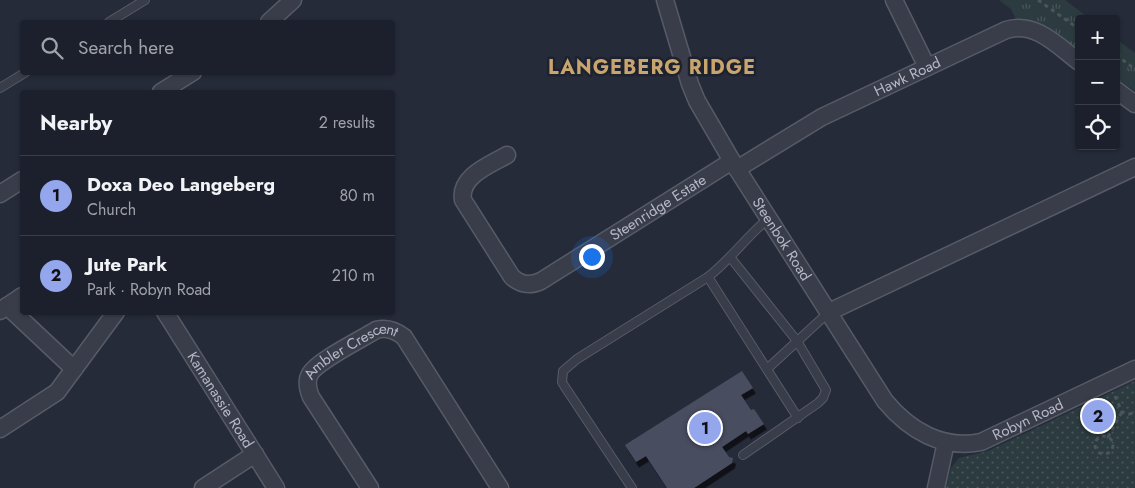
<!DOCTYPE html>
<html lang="en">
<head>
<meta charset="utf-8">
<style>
  body { margin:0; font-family:Jost,sans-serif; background:#252834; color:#f1f3f6 }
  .controls { position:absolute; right:15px; top:15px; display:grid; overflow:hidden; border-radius:5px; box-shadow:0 1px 4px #0004 }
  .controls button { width:45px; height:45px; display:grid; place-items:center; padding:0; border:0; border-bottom:1px solid #3a3e48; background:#1c202c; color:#f1f3f6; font:25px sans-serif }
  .you { position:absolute; left:591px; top:256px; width:18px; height:18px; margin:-12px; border:4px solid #fff; border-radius:50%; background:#1a73e8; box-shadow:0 0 0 8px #1a73e833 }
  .badge { display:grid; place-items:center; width:32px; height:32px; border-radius:50%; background:#94a6ec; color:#111; font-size:16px; font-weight:700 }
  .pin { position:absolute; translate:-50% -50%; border:2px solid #fff; box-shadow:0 1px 5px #0006 }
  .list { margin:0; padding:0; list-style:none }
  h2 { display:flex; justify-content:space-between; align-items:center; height:65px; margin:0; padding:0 20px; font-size:21px }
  h2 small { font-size:16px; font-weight:400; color:#a0a3a9 }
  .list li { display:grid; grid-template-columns:32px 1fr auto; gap:15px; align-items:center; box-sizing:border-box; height:80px; padding:0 20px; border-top:1px solid #3a3e48 }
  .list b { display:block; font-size:19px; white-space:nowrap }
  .list p { margin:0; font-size:16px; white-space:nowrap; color:#a0a3a9 }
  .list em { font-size:16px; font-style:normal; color:#a0a3a9 }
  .icon { flex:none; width:28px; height:28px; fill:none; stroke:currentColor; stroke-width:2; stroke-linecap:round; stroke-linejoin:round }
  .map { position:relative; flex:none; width:1135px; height:488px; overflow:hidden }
  .search { position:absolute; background:#1c202c; box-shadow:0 1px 4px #0004; left:20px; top:20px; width:375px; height:55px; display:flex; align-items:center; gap:12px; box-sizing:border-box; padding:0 18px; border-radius:5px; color:#a0a3a9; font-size:19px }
  .panel { position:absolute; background:#1c202c; box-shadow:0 1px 4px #0004; left:20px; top:90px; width:375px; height:225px; border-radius:5px }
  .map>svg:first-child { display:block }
  .grass { fill:url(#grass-tufts) }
  .park { fill:url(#park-dots) }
  .building { fill:#4a4e60; filter:url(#shadow) }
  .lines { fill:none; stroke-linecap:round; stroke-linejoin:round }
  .lane-casing { stroke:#575b68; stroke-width:10 }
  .street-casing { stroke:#575b68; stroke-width:19 }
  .path { stroke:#4a565c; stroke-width:3; stroke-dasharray:4 4; stroke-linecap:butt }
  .lane { stroke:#393d4a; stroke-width:8 }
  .street { stroke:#393d4a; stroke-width:16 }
  .labels { text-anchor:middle; stroke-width:5; stroke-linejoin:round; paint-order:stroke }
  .street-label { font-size:15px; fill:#b5b8c6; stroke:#1e222f }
  .district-label { font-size:20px; font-weight:bold; letter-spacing:1px; fill:#c8a56e; stroke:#1e222f }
</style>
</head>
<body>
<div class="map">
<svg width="1135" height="488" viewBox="0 0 1135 488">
  <defs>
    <pattern id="grass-tufts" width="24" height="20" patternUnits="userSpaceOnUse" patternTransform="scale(1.25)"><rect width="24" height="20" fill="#2c3b3f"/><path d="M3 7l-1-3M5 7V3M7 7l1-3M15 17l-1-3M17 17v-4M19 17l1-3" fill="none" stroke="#485559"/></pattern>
    <pattern id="park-dots" width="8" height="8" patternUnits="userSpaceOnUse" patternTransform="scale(1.25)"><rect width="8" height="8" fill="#2c3b3f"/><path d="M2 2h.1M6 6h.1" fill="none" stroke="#485559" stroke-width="1.8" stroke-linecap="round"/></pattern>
    <filter id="shadow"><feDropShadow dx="3" dy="5.5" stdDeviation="0" flood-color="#0009"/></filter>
  </defs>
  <rect width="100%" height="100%" fill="#262b3a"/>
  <g class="grass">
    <path d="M999,0H1065L1090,19H1079V50C1059,36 1041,19 1016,19L1011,9Z"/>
    <polygon points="1116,39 1135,53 1135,91 1116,78"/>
  </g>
  <polygon class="park" points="1135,381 1135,488 946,488 951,468 959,458 988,451"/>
  <polygon class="building" points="742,371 753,388 741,395 751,410 754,409 764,424 748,434 746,431 722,447 729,457 733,458 732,463 694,488 667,488 646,456 636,462 625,445"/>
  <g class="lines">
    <g class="lane-casing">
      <g id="lane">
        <polyline points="109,22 145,0"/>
        <polyline points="0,88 26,72"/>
        <polyline points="730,257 797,341 826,390 823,398 818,403 743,455"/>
        <polyline points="708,277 798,418"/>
        <polyline points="767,369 829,312"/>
        <path d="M632,488L565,387L562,382L563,371L577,359L708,277C730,260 747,236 769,218"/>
      </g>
    </g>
    <g class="street-casing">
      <g id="street">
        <path id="s1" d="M665,0L690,84L697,101L732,161L885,401C909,430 942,450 981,442L1135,369"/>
        <polyline points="894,0 927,67"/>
        <polyline points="269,22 293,0"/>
        <polyline points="1116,90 1135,104"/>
        <polyline points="161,92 193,72"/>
        <path id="s2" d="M507,155C490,165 459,176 463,200L512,277C521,285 530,286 541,281L732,161"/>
        <path id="s3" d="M737,169L822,117L1006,30C1035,21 1057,45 1079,62"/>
        <polyline points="0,194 22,180"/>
        <polyline points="7,306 74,369"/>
        <polyline points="0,311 22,296"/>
        <path id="s4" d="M165,312L276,488"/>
        <polyline points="829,312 1135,167"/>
        <polyline points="0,429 57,392 116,312"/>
        <polyline points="203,488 255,454"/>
        <path id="s5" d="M370,488L311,397C308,390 306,381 310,374C317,361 362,339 376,330C387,327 395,330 404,337L500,488"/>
        <polyline points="936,488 946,442"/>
      </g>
    </g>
    <g class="path">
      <polyline points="1038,0 1079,29"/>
      <polyline points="1116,55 1135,69"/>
      <polyline points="1115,396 1122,412 1129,414 1135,413"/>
      <circle cx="1104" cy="445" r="9"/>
      <polyline points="1108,437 1122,412"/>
    </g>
    <use href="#lane" class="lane"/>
    <use href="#street" class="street"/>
  </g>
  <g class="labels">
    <g class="street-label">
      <text dy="5" stroke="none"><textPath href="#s3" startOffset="194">Hawk Road</textPath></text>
      <text dy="5" stroke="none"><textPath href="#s2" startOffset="328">Steenridge Estate</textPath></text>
      <text dy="5" stroke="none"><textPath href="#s1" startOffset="268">Steenbok Road</textPath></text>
      <text dy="5" stroke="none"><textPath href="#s5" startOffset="181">Ambler Crescent</textPath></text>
      <text dy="5" stroke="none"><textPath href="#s4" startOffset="104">Kamanassie Road</textPath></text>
      <text dy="5" stroke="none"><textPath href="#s1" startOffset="622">Robyn Road</textPath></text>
    </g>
    <g class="district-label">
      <text x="652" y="74">LANGEBERG RIDGE</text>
    </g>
  </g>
</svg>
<div class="controls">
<button>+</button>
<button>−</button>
<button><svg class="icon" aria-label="locate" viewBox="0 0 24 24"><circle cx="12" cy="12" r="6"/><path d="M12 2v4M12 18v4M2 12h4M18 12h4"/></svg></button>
</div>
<div class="you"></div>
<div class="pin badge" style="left:705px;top:428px">1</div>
<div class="pin badge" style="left:1098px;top:416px">2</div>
<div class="search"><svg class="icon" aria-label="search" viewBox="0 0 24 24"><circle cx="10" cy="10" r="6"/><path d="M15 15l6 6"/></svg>Search here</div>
<section class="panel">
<h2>Nearby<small>2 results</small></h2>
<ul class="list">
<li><span class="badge">1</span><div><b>Doxa Deo Langeberg</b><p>Church</p></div><em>80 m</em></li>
<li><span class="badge">2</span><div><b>Jute Park</b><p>Park · Robyn Road</p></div><em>210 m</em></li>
</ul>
</section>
</div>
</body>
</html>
